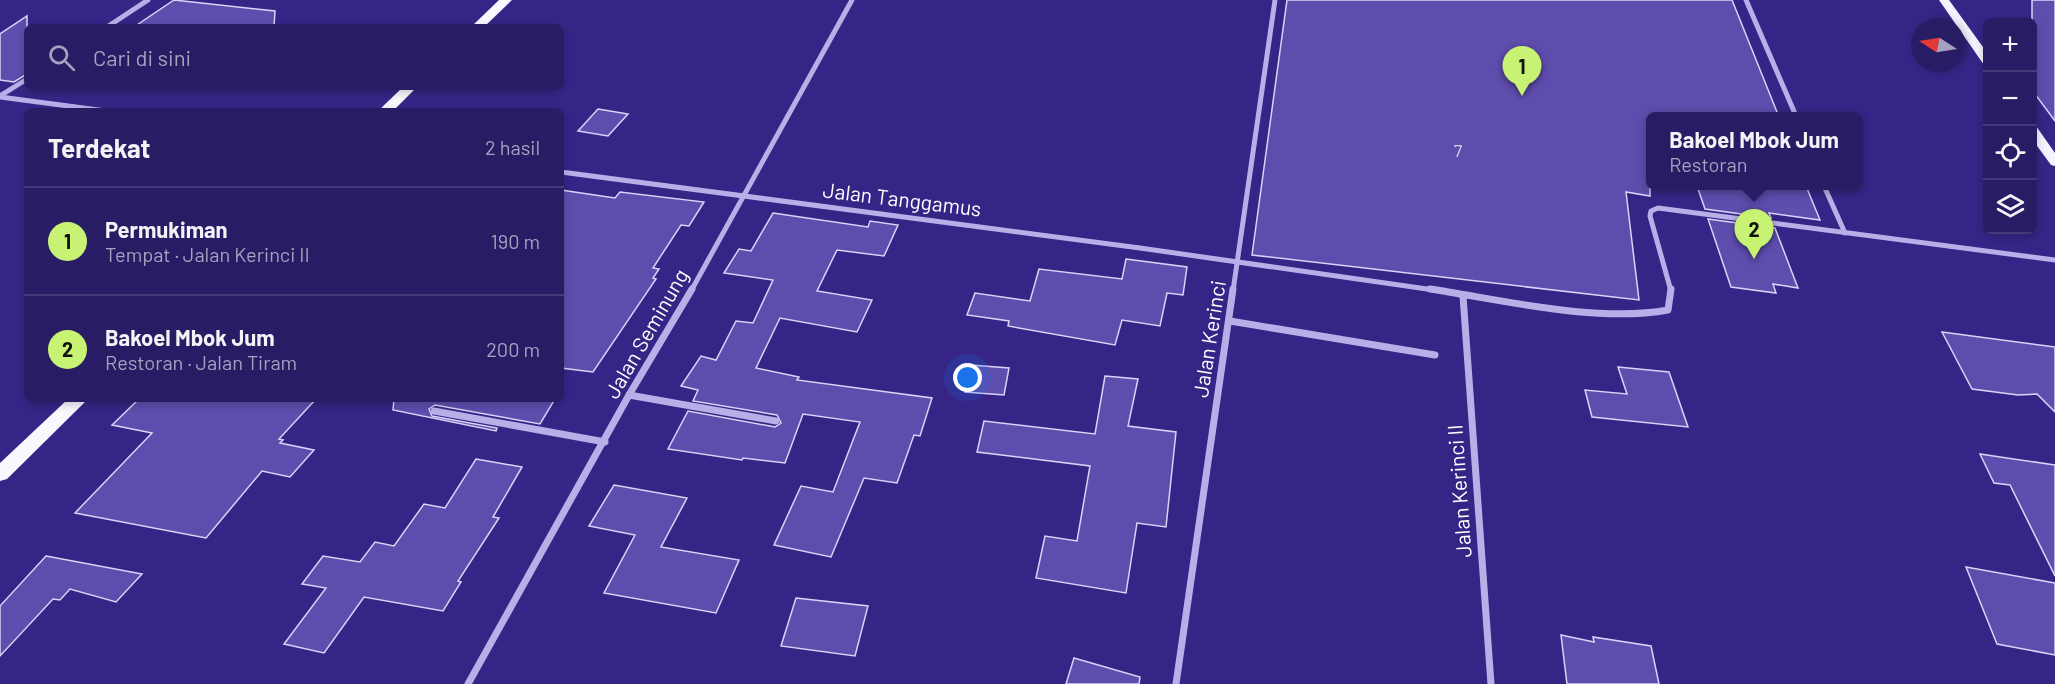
<!DOCTYPE html>
<html lang="id">
<head>
<meta charset="utf-8">
<style>
  body { margin:0; font-family:Barlow,sans-serif; background:#34296d; color:#f1f3f6 }
  .controls { position:absolute; right:18px; top:18px; display:grid; overflow:hidden; border-radius:9px; box-shadow:0 3px 9px #0003 }
  .controls button { width:54px; height:54px; display:grid; place-items:center; padding:0; border:0; border-bottom:2px solid #443a78; background:#281c64; color:#f1f3f6; font:30px sans-serif }
  .compass { position:absolute; left:1911px; top:18px; width:54px; height:54px; border-radius:50%; background:#281c64; box-shadow:0 3px 9px #0003; rotate:282deg }
  .you { position:absolute; left:968px; top:378px; width:21px; height:21px; margin:-15px; border:4px solid #fff; border-radius:50%; background:#1a73e8; box-shadow:0 0 0 9px #1a73e833 }
  .badge { display:grid; place-items:center; width:39px; height:39px; border-radius:50%; background:#c8f273; color:#111; font-size:20px; font-weight:700 }
  .pin { position:absolute; translate:-50% -50px; filter:drop-shadow(0 2px 3px #0008) }
  .pin::after { content:''; position:absolute; top:32px; width:21px; height:18px; background:inherit; clip-path:polygon(0 0,100% 0,50% 100%) }
  .popup { position:absolute; left:1646px; top:112px; width:216px; height:78px; box-sizing:border-box; display:grid; place-content:center; border-radius:9px; background:#281c64; filter:drop-shadow(0 2px 4px #0005); font-size:20px; white-space:nowrap; color:#a5a1bf }
  .popup b { font-size:22px; color:#f1f3f6 }
  .popup::after { content:''; position:absolute; left:50%; top:100%; margin-left:-12px; border:12px solid transparent; border-top-color:#281c64 }
  .list { margin:0; padding:0; list-style:none }
  h2 { display:flex; justify-content:space-between; align-items:center; height:78px; margin:0; padding:0 24px; font-size:26px }
  h2 small { font-size:20px; font-weight:400; color:#a5a1bf }
  .list li { display:grid; grid-template-columns:39px 1fr auto; gap:18px; align-items:center; box-sizing:border-box; height:108px; padding:0 24px; border-top:2px solid #443a78 }
  .list b { display:block; font-size:22px; white-space:nowrap }
  .list p { margin:0; font-size:20px; white-space:nowrap; color:#a5a1bf }
  .list em { font-size:20px; font-style:normal; color:#a5a1bf }
  .icon { flex:none; width:33px; height:33px; fill:none; stroke:currentColor; stroke-width:2; stroke-linecap:round; stroke-linejoin:round }
  .map { position:relative; flex:none; width:2055px; height:684px; overflow:hidden }
  .search { position:absolute; background:#281c64; box-shadow:0 3px 9px #0003; left:24px; top:24px; width:540px; height:66px; display:flex; align-items:center; gap:15px; box-sizing:border-box; padding:0 21px; border-radius:9px; color:#a5a1bf; font-size:22px }
  .panel { position:absolute; background:#281c64; box-shadow:0 3px 9px #0003; left:24px; top:108px; width:540px; height:294px; border-radius:9px }
  .map>svg:first-child { display:block }
  .building { fill:#5e4dad; stroke:#d9d3f7; stroke-width:1.5 }
  .lines { fill:none; stroke-linecap:round; stroke-linejoin:round }
  .minor-far1 { stroke:#b9afe8; stroke-width:5 }
  .minor { stroke:#b9afe8; stroke-width:7 }
  .primary { fill:#f4f2fe; fill-rule:evenodd }
  .trunk { fill:#faf8fe; fill-rule:evenodd }
  .labels { text-anchor:middle; stroke-width:4.5; stroke-linejoin:round; paint-order:stroke }
  .number-label { font-size:18px; fill:#d7d2ea }
  .street-label { font-size:21px; fill:#fff; stroke:#362586 }
</style>
</head>
<body>
<div class="map">
<svg width="2055" height="684" viewBox="0 0 2055 684">
  <rect width="100%" height="100%" fill="#362586"/>
  <g class="building">
    <polygon points="174,0 275,11 274,27 134,27"/>
    <polygon points="1287,0 1732,0 1779,117 1650,117 1650,196 1626,192 1639,300 1252,255"/>
    <polygon points="2032,0 2055,0 2055,121 2032,90"/>
    <polygon points="27,16 27,74 14,82 0,80 0,34"/>
    <polygon points="598,109 628,114 608,136 578,131"/>
    <polygon points="1697,186 1806,186 1820,220 1769,213 1771,218 1705,209"/>
    <polygon points="561,190 615,198 620,192 704,202 689,226 681,225 653,268 659,269 653,278 656,279 593,372 561,368"/>
    <polygon points="773,213 868,227 870,221 898,225 884,256 837,250 817,291 872,300 857,332 780,318 756,368 799,377 797,380 932,398 920,436 914,435 897,483 864,478 831,557 774,545 801,486 833,492 860,422 803,414 785,463 743,458 742,460 668,449 688,411 775,427 781,423 777,415 693,401 698,390 681,386 701,356 716,360 736,321 753,323 773,280 724,273 739,249 751,251"/>
    <polygon points="1708,219 1775,228 1798,288 1773,284 1776,293 1731,287"/>
    <polygon points="1126,259 1187,267 1183,295 1167,293 1160,326 1122,320 1115,345 1008,326 1009,321 967,315 975,293 1030,301 1039,269 1122,279"/>
    <polygon points="1942,332 2055,347 2055,412 2037,394 2018,395 1972,389"/>
    <polygon points="971,365 1009,368 1004,395 965,392"/>
    <polygon points="1618,367 1669,372 1688,427 1592,417 1585,390 1627,394"/>
    <polygon points="1105,376 1138,379 1128,426 1176,432 1166,527 1137,523 1126,593 1036,578 1045,536 1077,541 1090,466 977,452 984,421 1095,434"/>
    <polygon points="139,399 316,399 279,439 283,440 280,443 314,450 290,477 262,471 206,538 75,513 152,433 112,425"/>
    <polygon points="394,399 555,399 540,424 435,405 429,409 432,416 497,428 496,431 393,410"/>
    <polygon points="1980,454 2055,465 2055,576 2010,485 1994,483"/>
    <polygon points="476,459 522,467 493,517 499,518 458,581 461,582 443,611 364,597 324,653 284,644 326,588 302,584 323,556 360,562 375,542 394,546 424,504 445,508"/>
    <polygon points="614,485 687,498 661,547 739,560 716,613 604,593 635,535 589,526"/>
    <polygon points="46,556 142,574 116,602 70,589 60,600 53,599 0,656 0,606"/>
    <polygon points="1966,567 2055,583 2055,655 1997,644"/>
    <polygon points="796,598 868,606 855,656 781,646"/>
    <polygon points="1561,635 1594,642 1593,637 1651,646 1659,684 1567,684"/>
    <polygon points="1074,658 1140,677 1139,684 1066,684"/>
  </g>
  <g class="lines">
    <g class="minor-far1">
      <polyline points="1746,0 1796,116"/>
      <polyline points="107,27 148,0"/>
      <polyline points="0,96 27,79"/>
      <polyline points="0,97 106,111"/>
      <polyline points="561,172 1140,248 1441,291"/>
      <polyline points="1824,186 1845,233"/>
      <polyline points="691,291 852,0"/>
      <polyline points="1233,291 1275,0"/>
      <polyline points="1671,291 1650,216 1651,211 1658,208 2055,260"/>
    </g>
    <g class="minor">
      <path d="M1430,289C1502,300 1597,323 1668,310L1671,289"/>
      <polyline points="1463,296 1491,684"/>
      <polyline points="1230,321 1435,355"/>
      <polyline points="629,395 776,421"/>
      <polyline points="434,411 605,442"/>
      <polyline points="468,684 629,395 692,289"/>
      <polyline points="1176,684 1233,289"/>
    </g>
    <g class="primary">
      <polygon points="1939,0 1949,0 1988,54 1988,66 1984,65"/>
      <polygon points="2032,125 2036,126 2055,153 2055,166 2051,165 2032,139"/>
    </g>
    <g class="trunk">
      <polygon points="499,0 512,0 484,27 471,27"/>
      <polygon points="403,87 417,87 393,111 378,111"/>
      <polygon points="68,399 88,399 7,479 0,481 0,463"/>
    </g>
  </g>
  <g class="labels">
    <g class="number-label">
      <text x="1458" y="157">7</text>
    </g>
    <g class="street-label">
      <text transform="translate(902 200) rotate(7)" y="7">Jalan Tanggamus</text>
      <text transform="translate(647 334) rotate(-60)" y="7">Jalan Seminung</text>
      <text transform="translate(1210 339) rotate(-81)" y="7">Jalan Kerinci</text>
      <text transform="translate(1460 491) rotate(-94)" y="7">Jalan Kerinci II</text>
    </g>
  </g>
</svg>
<div class="controls">
<button>+</button>
<button>−</button>
<button><svg class="icon" aria-label="locate" viewBox="0 0 24 24"><circle cx="12" cy="12" r="6"/><path d="M12 2v4M12 18v4M2 12h4M18 12h4"/></svg></button>
<button><svg class="icon" aria-label="layers" viewBox="0 0 24 24"><path d="M12 4l9 5-9 5-9-5zM3 14l9 5 9-5"/></svg></button>
</div>
<svg class="compass" viewBox="-18 -18 36 36"><path d="M0-13l5 13h-10z" fill="#e53935"/><path d="M0 13l5-13h-10z" fill="#a5a1bf"/></svg>
<div class="you"></div>
<div class="pin badge" style="left:1522px;top:96px">1</div>
<div class="pin badge" style="left:1754px;top:259px">2</div>
<div class="popup"><b>Bakoel Mbok Jum</b>Restoran</div>
<div class="search"><svg class="icon" aria-label="search" viewBox="0 0 24 24"><circle cx="10" cy="10" r="6"/><path d="M15 15l6 6"/></svg>Cari di sini</div>
<section class="panel">
<h2>Terdekat<small>2 hasil</small></h2>
<ul class="list">
<li><span class="badge">1</span><div><b>Permukiman</b><p>Tempat · Jalan Kerinci II</p></div><em>190 m</em></li>
<li><span class="badge">2</span><div><b>Bakoel Mbok Jum</b><p>Restoran · Jalan Tiram</p></div><em>200 m</em></li>
</ul>
</section>
</div>
</body>
</html>
